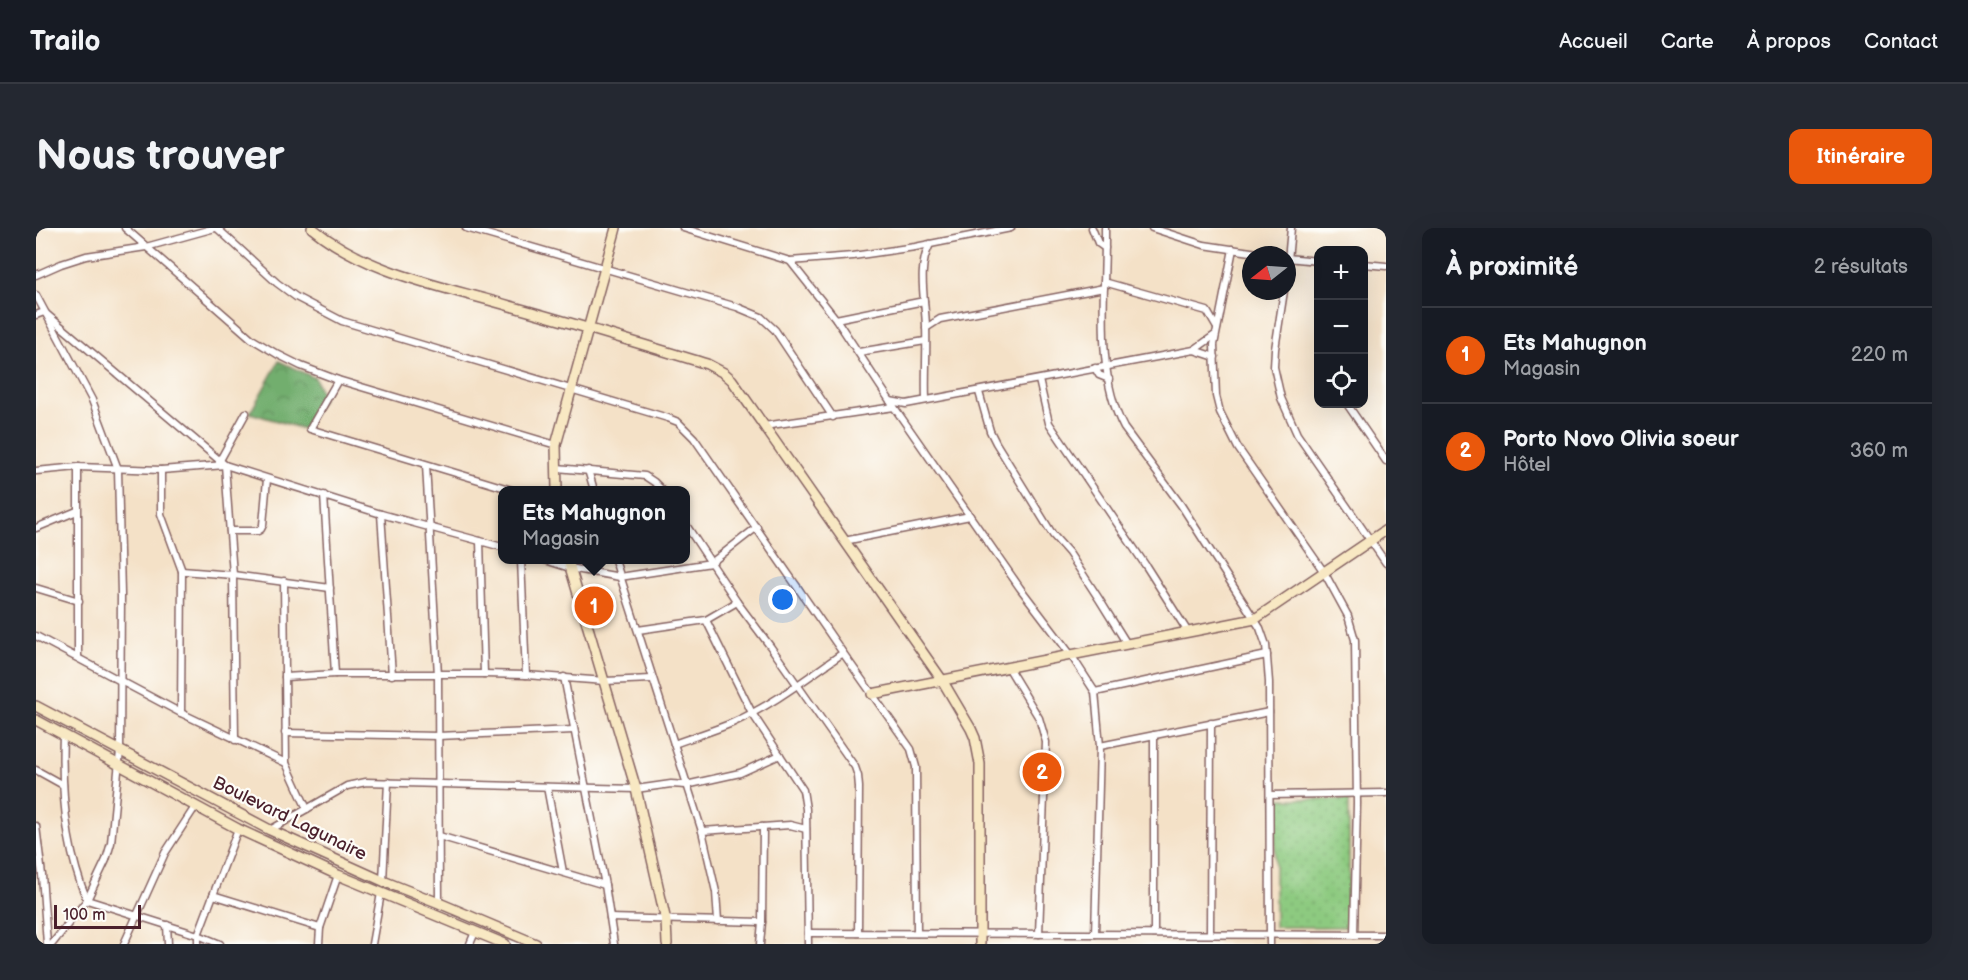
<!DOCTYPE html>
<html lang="fr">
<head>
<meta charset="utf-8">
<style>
  body { margin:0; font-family:"Balsamiq Sans",sans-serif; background:#242831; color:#f1f3f6 }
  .controls { position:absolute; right:18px; top:18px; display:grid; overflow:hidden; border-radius:12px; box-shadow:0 6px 24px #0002 }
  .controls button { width:54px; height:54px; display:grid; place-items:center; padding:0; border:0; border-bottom:2px solid #363941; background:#171b24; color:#f1f3f6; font:30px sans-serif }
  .compass { position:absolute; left:1206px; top:18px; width:54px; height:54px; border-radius:50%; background:#171b24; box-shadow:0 6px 24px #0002; rotate:253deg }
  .scale { position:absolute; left:18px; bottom:15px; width:87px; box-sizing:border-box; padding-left:6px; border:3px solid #4a1f2b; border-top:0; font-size:16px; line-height:21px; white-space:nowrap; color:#4a1f2b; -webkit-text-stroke:4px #fdfcf7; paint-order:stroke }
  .you { position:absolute; left:747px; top:372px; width:21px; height:21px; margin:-15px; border:4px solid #fff; border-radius:50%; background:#1a73e8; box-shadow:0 0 0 9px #1a73e833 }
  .badge { display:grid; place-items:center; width:39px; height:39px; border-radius:50%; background:#ea580c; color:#fff; font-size:20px; font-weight:700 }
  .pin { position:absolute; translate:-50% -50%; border:3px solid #fff; box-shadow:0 2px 6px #0006 }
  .popup { position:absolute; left:462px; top:258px; width:192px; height:78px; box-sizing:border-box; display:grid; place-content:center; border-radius:12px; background:#171b24; filter:drop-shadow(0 2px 4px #0005); font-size:20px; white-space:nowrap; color:#9ea1a6 }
  .popup b { font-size:22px; color:#f1f3f6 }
  .popup::after { content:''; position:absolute; left:50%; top:100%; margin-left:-12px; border:12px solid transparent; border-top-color:#171b24 }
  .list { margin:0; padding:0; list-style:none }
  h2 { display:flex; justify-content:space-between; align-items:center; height:78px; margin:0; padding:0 24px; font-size:26px }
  h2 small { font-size:20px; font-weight:400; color:#9ea1a6 }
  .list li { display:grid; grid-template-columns:39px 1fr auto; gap:18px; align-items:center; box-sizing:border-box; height:96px; padding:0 24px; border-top:2px solid #363941 }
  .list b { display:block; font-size:22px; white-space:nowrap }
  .list p { margin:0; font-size:20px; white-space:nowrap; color:#9ea1a6 }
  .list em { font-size:20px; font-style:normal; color:#9ea1a6 }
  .icon { flex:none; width:33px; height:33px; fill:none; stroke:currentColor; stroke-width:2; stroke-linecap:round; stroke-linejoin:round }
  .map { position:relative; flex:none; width:1350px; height:716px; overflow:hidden; border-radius:12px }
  header { display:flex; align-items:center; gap:36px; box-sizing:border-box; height:84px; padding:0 30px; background:#171b24; border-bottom:2px solid #363941 }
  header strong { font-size:28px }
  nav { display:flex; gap:33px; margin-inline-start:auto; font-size:21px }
  .intro { display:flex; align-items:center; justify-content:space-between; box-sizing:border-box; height:144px; padding:0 36px }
  h1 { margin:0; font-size:42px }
  .button { padding:15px 27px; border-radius:12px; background:#ea580c; color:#fff; font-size:21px; font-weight:700 }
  main { display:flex; gap:36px; padding:0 36px }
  aside { flex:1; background:#171b24; border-radius:12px; box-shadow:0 6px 24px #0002 }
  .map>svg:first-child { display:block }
  .forest { fill:url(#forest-crowns); stroke:#5e664c; stroke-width:1.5 }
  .park { fill:url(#park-dots); stroke:#6c7456; stroke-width:1.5 }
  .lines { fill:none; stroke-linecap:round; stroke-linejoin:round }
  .street-casing { stroke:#866362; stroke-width:9 }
  .secondary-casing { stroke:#866362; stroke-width:12 }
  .street { stroke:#fff; stroke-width:6 }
  .secondary { stroke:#f8e8c3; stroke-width:9 }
  .labels { text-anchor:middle; stroke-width:4.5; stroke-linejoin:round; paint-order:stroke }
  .street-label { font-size:18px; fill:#4a1f2b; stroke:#fdfcf7 }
</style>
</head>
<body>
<header>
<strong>Trailo</strong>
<nav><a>Accueil</a><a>Carte</a><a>À propos</a><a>Contact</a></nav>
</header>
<div class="intro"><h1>Nous trouver</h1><a class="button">Itinéraire</a></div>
<main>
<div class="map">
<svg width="1350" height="716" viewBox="0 0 1350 716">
  <defs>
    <pattern id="forest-crowns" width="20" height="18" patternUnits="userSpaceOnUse" patternTransform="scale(1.5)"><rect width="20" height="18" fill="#72ae6e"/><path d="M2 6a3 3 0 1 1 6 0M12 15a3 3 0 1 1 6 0" fill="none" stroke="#608d5b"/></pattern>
    <pattern id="park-dots" width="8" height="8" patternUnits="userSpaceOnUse" patternTransform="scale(1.5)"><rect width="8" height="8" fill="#8dca80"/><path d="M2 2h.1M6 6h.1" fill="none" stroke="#7bad6f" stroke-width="1.8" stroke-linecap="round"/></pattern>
  </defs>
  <rect width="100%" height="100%" fill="#fdfcf7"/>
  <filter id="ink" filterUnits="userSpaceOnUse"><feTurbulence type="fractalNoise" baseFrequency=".0167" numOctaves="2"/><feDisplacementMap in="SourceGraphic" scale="12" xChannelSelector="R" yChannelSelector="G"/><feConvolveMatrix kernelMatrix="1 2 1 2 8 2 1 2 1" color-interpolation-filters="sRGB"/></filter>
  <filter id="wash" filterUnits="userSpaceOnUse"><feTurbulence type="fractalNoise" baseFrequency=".008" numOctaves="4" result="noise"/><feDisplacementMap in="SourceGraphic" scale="24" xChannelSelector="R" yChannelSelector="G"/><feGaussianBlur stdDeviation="1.35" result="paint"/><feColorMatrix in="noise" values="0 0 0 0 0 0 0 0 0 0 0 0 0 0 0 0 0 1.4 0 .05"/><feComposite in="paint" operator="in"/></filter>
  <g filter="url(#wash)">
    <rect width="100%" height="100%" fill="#f4e1c7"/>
    <polygon class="forest" points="243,133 279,150 287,170 268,201 214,185"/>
    <rect class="park" x="1239" y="571" width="74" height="128"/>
  </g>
  <g filter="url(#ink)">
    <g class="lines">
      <g class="street-casing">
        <g id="street">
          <polyline points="89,0 216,111 241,126 265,138 302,152 520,217"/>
          <polyline points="181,0 241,55 260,69 306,93 632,190 642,194 658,210 807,425 875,521 880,539 881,705"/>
          <polyline points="430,0 701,79 725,89 739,102 797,189"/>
          <polyline points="647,0 754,33 800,91 858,179 984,360 1035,427 1059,464 1064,518 1059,706"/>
          <polyline points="1056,0 1062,15 1069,20"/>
          <path d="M1069,0C1070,62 1058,144 1088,200L1145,277L1224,400L1230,417L1233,454L1234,716"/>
          <polyline points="1116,0 1168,17 1235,27"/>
          <polyline points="1197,21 1178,117 1180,168 1184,184 1202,220 1288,344 1312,388 1319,412 1321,575 1318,707"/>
          <polyline points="1251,30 1282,33"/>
          <polyline points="754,33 817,28 879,19 975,0"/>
          <polyline points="1328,36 1350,38"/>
          <polyline points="1251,43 1255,0"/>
          <polyline points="0,47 25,36 50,28 110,19 179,0"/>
          <polyline points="1068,54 1171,83 1181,100"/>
          <polyline points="1248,63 1239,121 1238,139 1245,170 1261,206 1350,335"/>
          <polyline points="0,67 56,172 82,241 85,366 84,523 75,615 70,632 51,672 16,716"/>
          <polyline points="0,87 8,84 189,237 197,347 199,512"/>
          <polyline points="800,91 888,73"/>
          <polyline points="890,100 904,91 1068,60"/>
          <polyline points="1158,122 1179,107"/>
          <polyline points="823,124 889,113"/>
          <polyline points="1059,140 1063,147 1073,151"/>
          <polyline points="302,152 274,201 476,262"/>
          <polyline points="1003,152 1013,195 1110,338 1152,404"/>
          <polyline points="943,164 954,203 960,215 1017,307 1033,325 1063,371 1091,416"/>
          <path d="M890,172C889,148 891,122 890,98C889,71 881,40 894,16"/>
          <polyline points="854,173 870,176 1158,122 1179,129"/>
          <polyline points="1311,176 1350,233"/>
          <polyline points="728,198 858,179"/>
          <polyline points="183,234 210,185"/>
          <polyline points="390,237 402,447 403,675"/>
          <polyline points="42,239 42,429"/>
          <polyline points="521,240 609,248 618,254 626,262"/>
          <polyline points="125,242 125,286 146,343 145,485"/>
          <polyline points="552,242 558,262"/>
          <polyline points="0,243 42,239 125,242 189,237 345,286 466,319"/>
          <polyline points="288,267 299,446"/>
          <polyline points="345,286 356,447"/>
          <polyline points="650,297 701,374 734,418 819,539 822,548 823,559 822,705"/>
          <polyline points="0,300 41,283"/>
          <polyline points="194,303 222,303 225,301 227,297 231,251"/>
          <polyline points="444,313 448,446"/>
          <polyline points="808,313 934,288"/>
          <polyline points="485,332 490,447"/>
          <polyline points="509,332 534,340 584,349 675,335 721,299"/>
          <polyline points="579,332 666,603 680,664 682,693"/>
          <polyline points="146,343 197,347 294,360"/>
          <polyline points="248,353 250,535 271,581"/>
          <polyline points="0,360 43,373"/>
          <polyline points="670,392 716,485 767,562 770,581 772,716"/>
          <polyline points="602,402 670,392 701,374"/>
          <polyline points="0,408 145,485 250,535"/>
          <polyline points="972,439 1003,490 1010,514 1003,706"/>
          <polyline points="249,449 299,446 448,446 490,447 569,453 616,451"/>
          <polyline points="528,449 569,657 578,716"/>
          <polyline points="1059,464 1231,427"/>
          <polyline points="249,505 402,508 537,502"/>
          <path d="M27,507C25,561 30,623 51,672L162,707L184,716"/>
          <polyline points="1118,507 1118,706"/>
          <path d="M638,516C657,509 677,503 696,495C735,478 771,450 807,425"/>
          <polyline points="1064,518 1233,484"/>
          <polyline points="0,542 27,557"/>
          <polyline points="511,559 527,644"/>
          <polyline points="1234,567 1350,565"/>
          <polyline points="0,598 6,647 11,716"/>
          <polyline points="234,602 311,558 330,554 600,561 635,556 650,557 704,545 744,527"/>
          <polyline points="666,603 754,597 770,601"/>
          <polyline points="403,608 569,657"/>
          <polyline points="347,653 352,554"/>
          <polyline points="177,667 284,700"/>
          <polyline points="574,690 726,694"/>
          <polyline points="131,697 132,716"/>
          <polyline points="772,705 1350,707"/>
          <polyline points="1174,706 1175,495"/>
          <polyline points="88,716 129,625 159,579"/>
          <polyline points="162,716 162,707 202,601"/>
          <polyline points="283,716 284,700 302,647"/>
          <polyline points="336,716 345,665"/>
          <polyline points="434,716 439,704"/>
          <polyline points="724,716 726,694 727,599"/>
        </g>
      </g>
      <g class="secondary-casing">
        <g id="secondary">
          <path d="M276,0C332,46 406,58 474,78C540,96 605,116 671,136L688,145L696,152L906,452L935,501L939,510L944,536V716"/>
          <polyline points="521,262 520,217 580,0"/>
          <polyline points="532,332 600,561 630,693 631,716"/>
          <polyline points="836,466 1219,391 1350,302"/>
          <polyline points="0,478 234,602 347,653 403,675 500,716"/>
          <polyline points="0,492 202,601 302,647 469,716"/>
        </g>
      </g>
      <use href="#street" class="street"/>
      <use href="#secondary" class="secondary"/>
    </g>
  </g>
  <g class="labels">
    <g class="street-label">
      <text transform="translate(254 590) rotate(26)" y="6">Boulevard Lagunaire</text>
    </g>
  </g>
</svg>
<div class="controls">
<button>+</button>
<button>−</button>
<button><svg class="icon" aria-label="locate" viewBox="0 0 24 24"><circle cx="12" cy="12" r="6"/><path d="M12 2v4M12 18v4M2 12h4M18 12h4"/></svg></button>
</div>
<svg class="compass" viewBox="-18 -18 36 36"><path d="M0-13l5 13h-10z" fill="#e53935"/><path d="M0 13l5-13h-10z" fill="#9ea1a6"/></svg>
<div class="scale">100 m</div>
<div class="you"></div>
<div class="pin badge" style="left:558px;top:378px">1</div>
<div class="popup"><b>Ets Mahugnon</b>Magasin</div>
<div class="pin badge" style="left:1006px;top:544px">2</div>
</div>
<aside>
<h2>À proximité<small>2 résultats</small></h2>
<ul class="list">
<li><span class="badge">1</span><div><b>Ets Mahugnon</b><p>Magasin</p></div><em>220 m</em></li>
<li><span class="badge">2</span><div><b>Porto Novo Olivia soeur</b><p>Hôtel</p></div><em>360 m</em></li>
</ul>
</aside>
</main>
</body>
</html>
